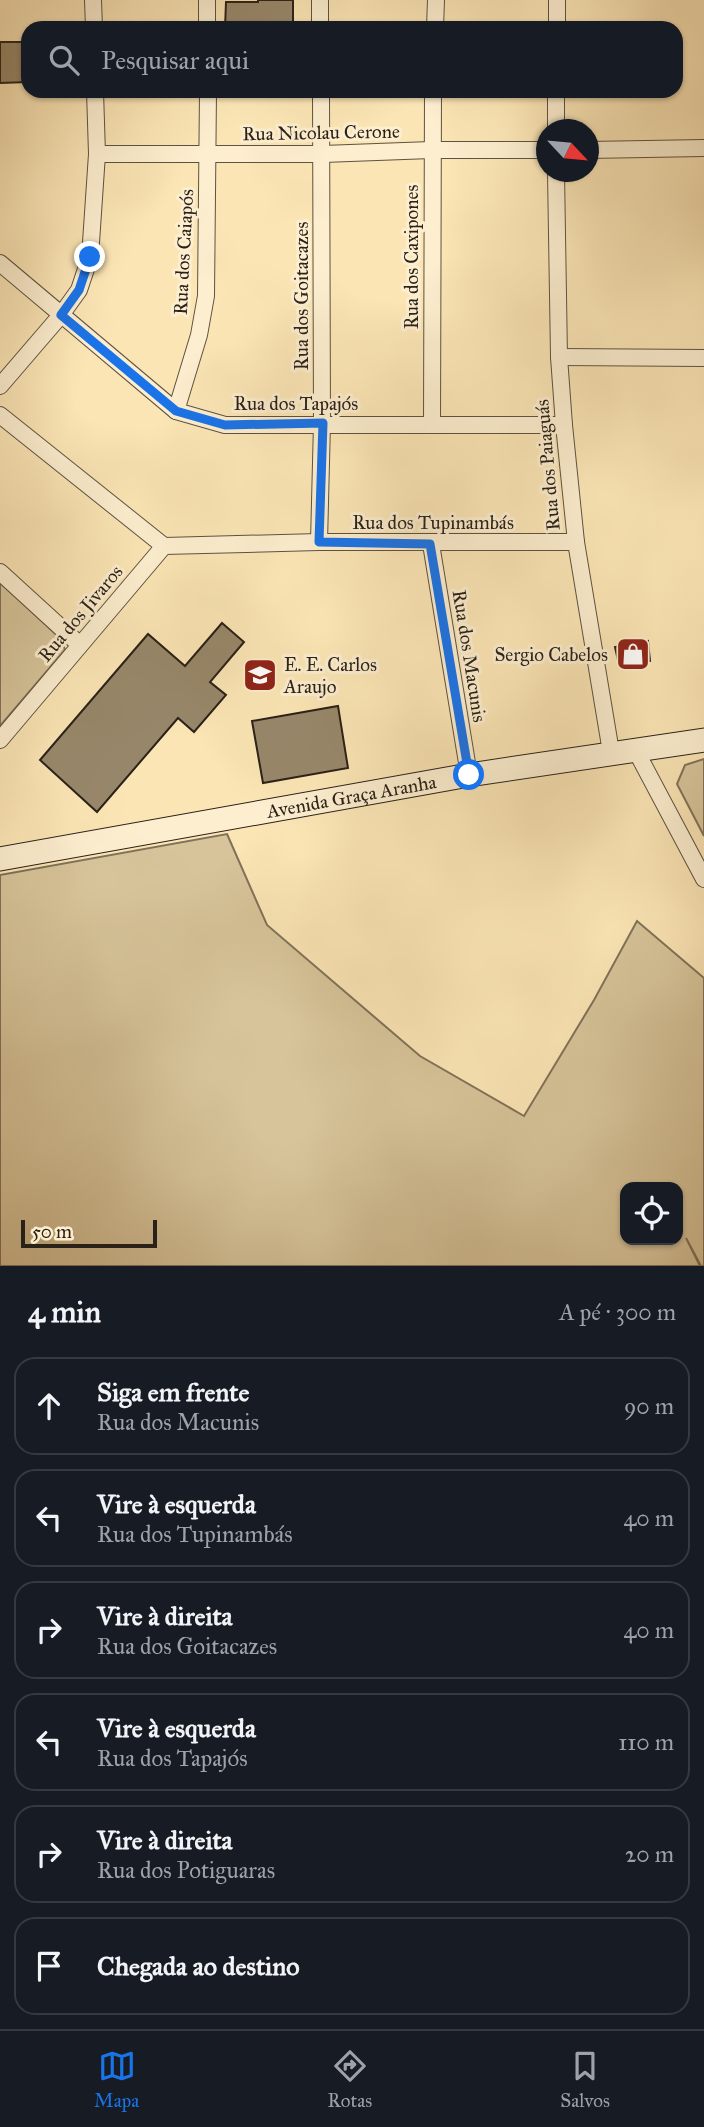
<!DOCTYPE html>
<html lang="pt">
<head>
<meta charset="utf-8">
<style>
  body { margin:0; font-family:"IM FELL Great Primer",serif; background:#20242c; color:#f1f3f6 }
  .controls { position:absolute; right:21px; bottom:21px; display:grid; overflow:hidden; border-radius:14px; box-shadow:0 2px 5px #0004 }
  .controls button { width:63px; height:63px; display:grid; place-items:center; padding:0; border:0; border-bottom:2px solid #363941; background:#171b24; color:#f1f3f6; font:35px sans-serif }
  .compass { position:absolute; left:536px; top:119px; width:63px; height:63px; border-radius:50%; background:#171b24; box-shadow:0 2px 5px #0004; rotate:116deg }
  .scale { position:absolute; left:21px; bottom:18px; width:136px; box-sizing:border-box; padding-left:7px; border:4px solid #2a2119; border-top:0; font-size:19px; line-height:24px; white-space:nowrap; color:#2a2119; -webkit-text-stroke:5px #fceecf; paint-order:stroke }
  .stop { position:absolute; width:21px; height:21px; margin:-16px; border:5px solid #1a73e8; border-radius:50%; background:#fff }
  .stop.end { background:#1a73e8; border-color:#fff; box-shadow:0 2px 7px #0008 }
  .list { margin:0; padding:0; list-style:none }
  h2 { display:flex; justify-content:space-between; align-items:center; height:91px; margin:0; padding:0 28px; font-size:30px }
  h2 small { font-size:23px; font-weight:400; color:#9ea1a6 }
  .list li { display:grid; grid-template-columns:46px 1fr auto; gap:21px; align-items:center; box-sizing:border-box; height:98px; margin:0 14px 14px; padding:0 14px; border:2px solid #363941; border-radius:21px }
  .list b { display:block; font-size:26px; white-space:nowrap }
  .list p { margin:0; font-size:23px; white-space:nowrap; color:#9ea1a6 }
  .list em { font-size:23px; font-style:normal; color:#9ea1a6 }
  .icon { flex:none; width:38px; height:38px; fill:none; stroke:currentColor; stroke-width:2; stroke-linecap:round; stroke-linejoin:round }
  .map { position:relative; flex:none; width:704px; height:1266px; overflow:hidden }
  .search { position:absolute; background:#171b24; box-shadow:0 2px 5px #0004; left:21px; right:21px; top:21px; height:77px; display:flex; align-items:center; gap:18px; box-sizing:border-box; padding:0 24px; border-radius:21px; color:#9ea1a6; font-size:26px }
  .sheet { height:763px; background:#171b24 }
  nav { display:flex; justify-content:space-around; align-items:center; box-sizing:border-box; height:98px; border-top:2px solid #363941; background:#171b24; font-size:19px; color:#9ea1a6 }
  nav a { display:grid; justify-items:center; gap:4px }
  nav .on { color:#1a73e8 }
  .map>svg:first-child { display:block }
  .green { fill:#d7c49a; stroke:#80725a; stroke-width:2; fill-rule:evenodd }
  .building { fill:#97876a; stroke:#2a2119; stroke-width:2 }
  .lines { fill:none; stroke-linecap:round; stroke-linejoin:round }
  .street-casing { stroke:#5e5240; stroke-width:18 }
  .secondary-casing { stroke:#2a2119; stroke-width:25 }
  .street { stroke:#fceecf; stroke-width:16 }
  .secondary { stroke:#fceecf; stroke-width:23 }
  .route { stroke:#1a73e8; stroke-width:9 }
  .labels { text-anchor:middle; stroke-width:6; stroke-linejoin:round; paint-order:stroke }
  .street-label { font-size:19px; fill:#2a2119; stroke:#fceecf }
  .poi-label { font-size:19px; fill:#2a2119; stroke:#fceecf; text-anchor:end }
</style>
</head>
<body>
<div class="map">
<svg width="704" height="1266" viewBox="0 0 704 1266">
  <rect width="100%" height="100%" fill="#fbe5b5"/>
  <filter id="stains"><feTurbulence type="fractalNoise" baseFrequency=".00286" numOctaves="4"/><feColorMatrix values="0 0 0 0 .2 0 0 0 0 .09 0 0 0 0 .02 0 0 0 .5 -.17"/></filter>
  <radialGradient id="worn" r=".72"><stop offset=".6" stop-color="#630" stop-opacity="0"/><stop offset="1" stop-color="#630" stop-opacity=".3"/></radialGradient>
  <g class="green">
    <polygon points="0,582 61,639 65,650 0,726"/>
    <polygon points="704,759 704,836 677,784 685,765"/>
    <path d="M227,834L267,925L420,1056L524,1116L594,1000L637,921L704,978V1266H701L686,1238L700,1266H0V875ZM625,1187H678V1240H625Z"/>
  </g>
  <g class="building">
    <polygon points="258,0 293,0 293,28 225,28 226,2 258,2"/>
    <polygon points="0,42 28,42 28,82 0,83"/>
    <polygon points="222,623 244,642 210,682 226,695 194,732 178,718 97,812 40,760 148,634 185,666"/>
    <polygon points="648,641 650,661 619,665 615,647"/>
    <polygon points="338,706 348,768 263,783 252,721"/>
  </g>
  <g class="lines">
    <g class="street-casing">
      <g id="street">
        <polyline points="93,0 94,28"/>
        <polyline points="207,0 207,28"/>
        <polyline points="320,0 320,28"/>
        <polyline points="435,28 436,0"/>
        <polyline points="557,28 557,0"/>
        <polyline points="556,130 556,91"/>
        <polyline points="588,150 704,148"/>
        <polyline points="97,154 323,154 431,150 546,150"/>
        <polyline points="556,172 559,357 564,425 576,542 611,752"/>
        <polyline points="0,263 176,411 225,425 564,425"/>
        <polyline points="559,357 704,358"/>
        <polyline points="0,386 61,315 79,290 90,257 97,154 95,91"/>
        <polyline points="176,411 199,335 206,296 208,91"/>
        <polyline points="0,415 164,546 319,542 576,542"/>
        <polyline points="432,424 433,91"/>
        <polyline points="319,542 322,423 321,91"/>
        <polyline points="431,544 469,775"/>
        <polyline points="0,572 80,645"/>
        <polyline points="0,740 164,546"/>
        <polyline points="635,749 704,879"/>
      </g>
    </g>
    <g class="secondary-casing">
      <g id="secondary">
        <path id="s1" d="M0,859L469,775L704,740"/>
      </g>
    </g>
    <use href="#street" class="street"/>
    <use href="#secondary" class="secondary"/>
  </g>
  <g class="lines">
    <polyline class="route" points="90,257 79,290 61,315 176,411 225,425 323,423 319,542 430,544 469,775"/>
  </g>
  <defs>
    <g id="shop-square" transform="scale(1.75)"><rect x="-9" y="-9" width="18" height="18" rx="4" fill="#8f2418" stroke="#fceecf"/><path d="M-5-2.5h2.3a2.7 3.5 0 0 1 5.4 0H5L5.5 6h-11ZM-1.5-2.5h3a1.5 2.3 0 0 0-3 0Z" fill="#fff"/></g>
    <g id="school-square" transform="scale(1.75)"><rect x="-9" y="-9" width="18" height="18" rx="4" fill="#8f2418" stroke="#fceecf"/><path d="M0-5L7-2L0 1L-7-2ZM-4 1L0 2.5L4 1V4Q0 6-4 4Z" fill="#fff"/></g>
  </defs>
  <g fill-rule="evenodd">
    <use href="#shop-square" x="633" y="654"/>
    <use href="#school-square" x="260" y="675"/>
  </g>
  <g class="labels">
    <g class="street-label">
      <text transform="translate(321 132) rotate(-1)" y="7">Rua Nicolau Cerone</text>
      <text transform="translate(183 252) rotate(-87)" y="7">Rua dos Caiapós</text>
      <text transform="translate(411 257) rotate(-90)" y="7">Rua dos Caxipones</text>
      <text transform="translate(301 296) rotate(-90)" y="7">Rua dos Goitacazes</text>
      <text x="296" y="410">Rua dos Tapajós</text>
      <text transform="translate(547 465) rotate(-95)" y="7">Rua dos Paiaguás</text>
      <text x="433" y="529">Rua dos Tupinambás</text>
      <text transform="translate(80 613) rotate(-50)" y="7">Rua dos Jivaros</text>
      <text transform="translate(470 656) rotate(81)" y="7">Rua dos Macunis</text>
      <text dy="7" stroke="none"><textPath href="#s1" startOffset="357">Avenida Graça Aranha</textPath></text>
    </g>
    <g class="poi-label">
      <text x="608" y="661">Sergio Cabelos</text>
      <text x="284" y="671" text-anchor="start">E. E. Carlos<tspan x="284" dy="22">Araujo</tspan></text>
    </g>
  </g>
  <rect width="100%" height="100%" filter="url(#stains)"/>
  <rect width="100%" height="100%" fill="url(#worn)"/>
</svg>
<div class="controls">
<button><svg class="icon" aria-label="locate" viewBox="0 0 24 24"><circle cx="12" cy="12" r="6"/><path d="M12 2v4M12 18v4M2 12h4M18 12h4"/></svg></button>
</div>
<svg class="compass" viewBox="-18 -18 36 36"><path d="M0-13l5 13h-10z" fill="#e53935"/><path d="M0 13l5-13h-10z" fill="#9ea1a6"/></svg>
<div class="scale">50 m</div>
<div class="stop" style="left:469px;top:775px"></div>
<div class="stop end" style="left:90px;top:257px"></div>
<div class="search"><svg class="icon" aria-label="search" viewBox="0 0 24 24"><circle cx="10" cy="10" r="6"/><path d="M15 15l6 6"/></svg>Pesquisar aqui</div>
</div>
<section class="sheet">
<h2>4 min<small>A pé · 300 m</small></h2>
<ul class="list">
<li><svg class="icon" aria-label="ahead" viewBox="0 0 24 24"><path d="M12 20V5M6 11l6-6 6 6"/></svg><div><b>Siga em frente</b><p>Rua dos Macunis</p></div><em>90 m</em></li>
<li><svg class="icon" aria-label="left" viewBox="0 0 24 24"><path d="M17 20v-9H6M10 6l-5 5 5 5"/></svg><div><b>Vire à esquerda</b><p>Rua dos Tupinambás</p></div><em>40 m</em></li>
<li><svg class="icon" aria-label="right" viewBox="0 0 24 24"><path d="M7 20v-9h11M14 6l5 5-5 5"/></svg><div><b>Vire à direita</b><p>Rua dos Goitacazes</p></div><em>40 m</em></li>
<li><svg class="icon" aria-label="left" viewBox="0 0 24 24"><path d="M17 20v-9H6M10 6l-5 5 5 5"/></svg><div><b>Vire à esquerda</b><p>Rua dos Tapajós</p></div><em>110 m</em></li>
<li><svg class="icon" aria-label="right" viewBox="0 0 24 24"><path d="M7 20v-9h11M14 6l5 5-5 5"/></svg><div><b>Vire à direita</b><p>Rua dos Potiguaras</p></div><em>20 m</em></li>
<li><svg class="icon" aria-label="arrive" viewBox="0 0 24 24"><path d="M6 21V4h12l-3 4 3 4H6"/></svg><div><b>Chegada ao destino</b></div></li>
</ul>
</section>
<nav>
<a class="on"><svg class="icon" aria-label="map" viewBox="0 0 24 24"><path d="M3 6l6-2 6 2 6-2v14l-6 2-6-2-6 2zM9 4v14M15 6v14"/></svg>Mapa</a>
<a><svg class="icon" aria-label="directions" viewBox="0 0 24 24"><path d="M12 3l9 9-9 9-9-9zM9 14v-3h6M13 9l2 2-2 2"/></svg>Rotas</a>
<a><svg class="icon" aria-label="saved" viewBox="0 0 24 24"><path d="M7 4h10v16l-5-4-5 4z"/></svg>Salvos</a>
</nav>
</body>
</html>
